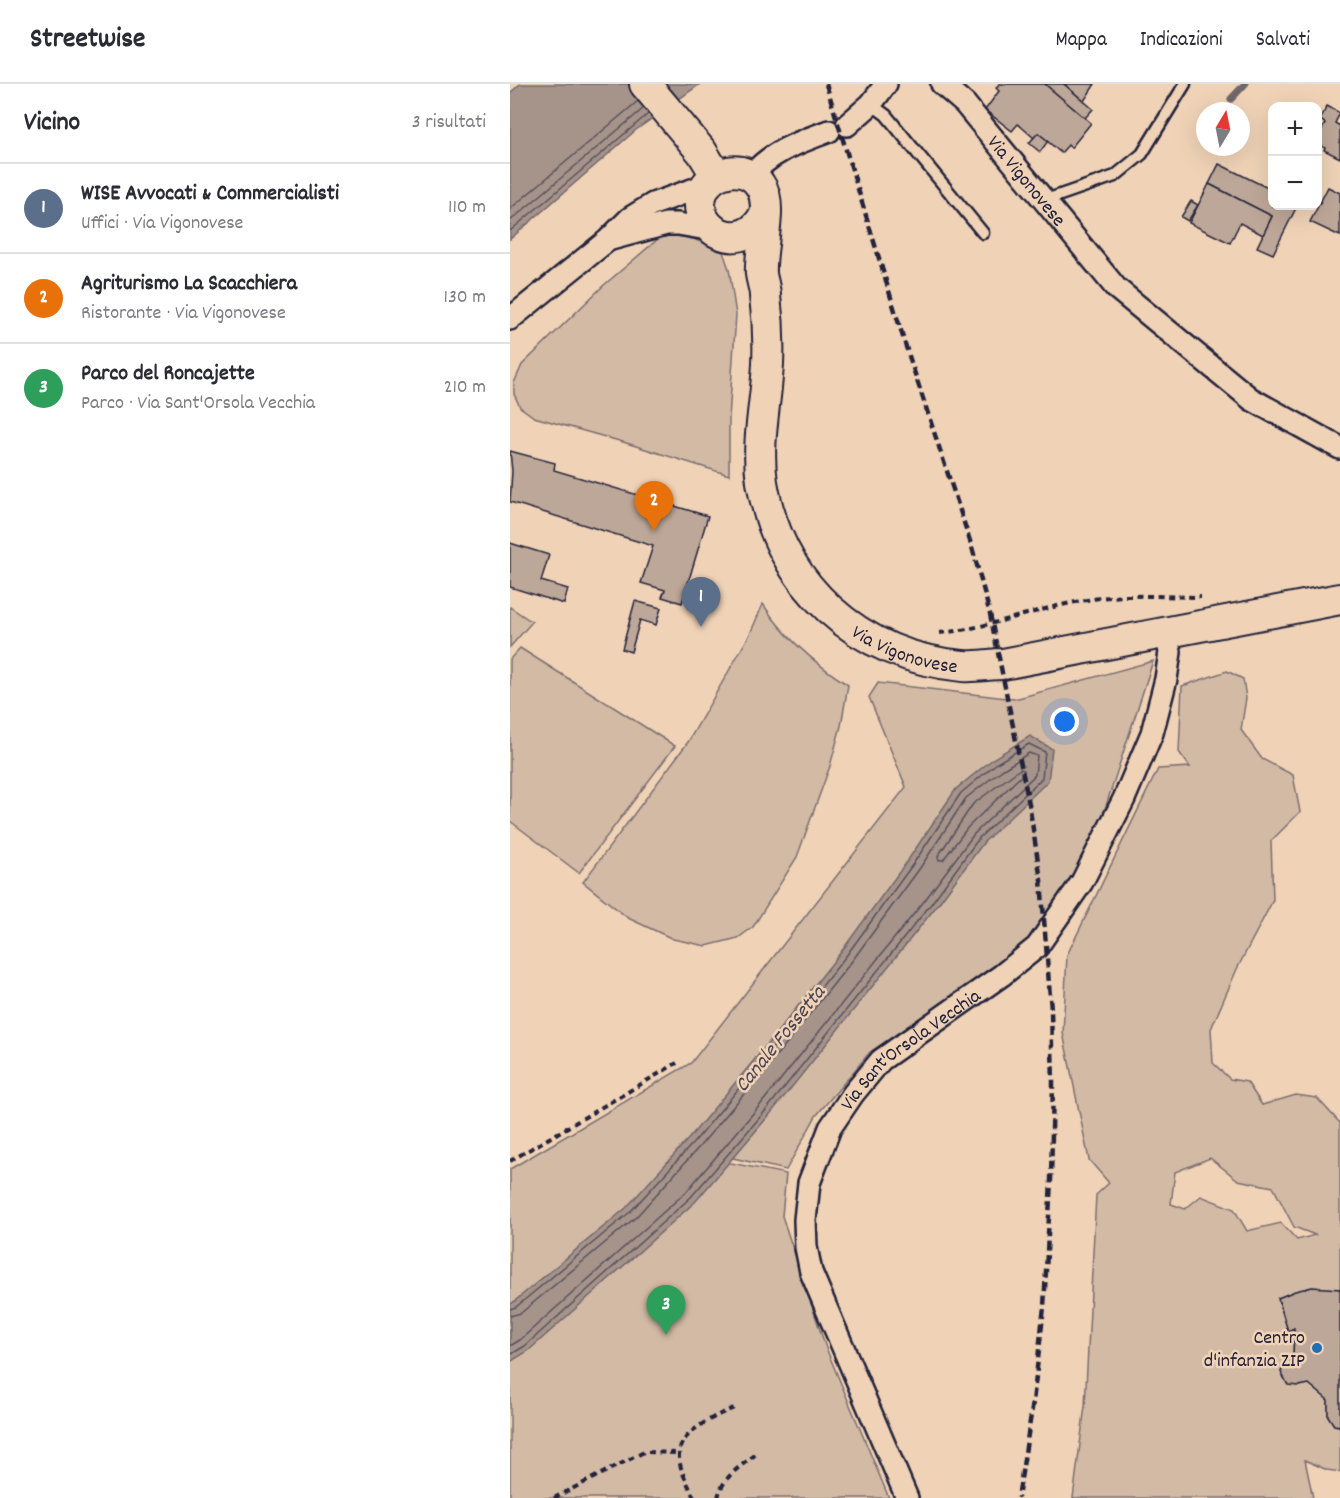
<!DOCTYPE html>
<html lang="it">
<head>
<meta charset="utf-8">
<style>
  body { margin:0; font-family:Dekko,sans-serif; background:#f2f2f3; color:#2b2b33 }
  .controls { position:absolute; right:18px; top:18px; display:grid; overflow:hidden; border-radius:12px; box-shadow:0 6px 24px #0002 }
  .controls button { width:54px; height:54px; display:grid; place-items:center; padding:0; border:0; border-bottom:2px solid #e1e1e2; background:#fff; color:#2b2b33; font:30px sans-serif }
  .compass { position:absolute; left:686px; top:18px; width:54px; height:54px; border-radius:50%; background:#fff; box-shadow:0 6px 24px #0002; rotate:10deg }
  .you { position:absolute; left:555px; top:638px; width:21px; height:21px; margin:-15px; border:4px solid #fff; border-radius:50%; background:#1a73e8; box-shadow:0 0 0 9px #1a73e833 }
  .badge { display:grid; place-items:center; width:39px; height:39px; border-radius:50%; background:#7c3aed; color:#fff; font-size:20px; font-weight:700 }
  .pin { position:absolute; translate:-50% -50px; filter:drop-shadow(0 2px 3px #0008) }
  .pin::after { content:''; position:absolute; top:32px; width:21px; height:18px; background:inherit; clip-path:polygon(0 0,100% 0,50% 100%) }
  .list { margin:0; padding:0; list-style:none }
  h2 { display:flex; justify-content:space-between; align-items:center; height:78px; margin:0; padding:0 24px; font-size:26px }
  h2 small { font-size:20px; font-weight:400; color:#7c7c81 }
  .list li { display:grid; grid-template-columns:39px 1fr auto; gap:18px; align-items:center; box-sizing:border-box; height:90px; padding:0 24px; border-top:2px solid #e1e1e2 }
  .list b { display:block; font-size:22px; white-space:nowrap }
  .list p { margin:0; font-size:20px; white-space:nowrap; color:#7c7c81 }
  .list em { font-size:20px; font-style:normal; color:#7c7c81 }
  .map { position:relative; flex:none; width:830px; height:1414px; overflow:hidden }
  header { display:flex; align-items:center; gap:36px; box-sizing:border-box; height:84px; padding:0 30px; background:#fff; border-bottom:2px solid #e1e1e2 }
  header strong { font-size:28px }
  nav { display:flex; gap:33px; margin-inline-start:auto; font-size:21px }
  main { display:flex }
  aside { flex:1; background:#fff }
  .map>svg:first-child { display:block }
  .green { fill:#d2baa5; stroke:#7a6e70; stroke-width:1.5; fill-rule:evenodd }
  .water { fill:#a6948b; stroke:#71666b; stroke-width:1.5 }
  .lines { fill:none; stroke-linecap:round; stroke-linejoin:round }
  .shore { stroke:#57505b; stroke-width:1.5 }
  .stream { stroke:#71666b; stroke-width:7 }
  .building { fill:#bda798; stroke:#22223b; stroke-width:1.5 }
  .service-casing { stroke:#22223b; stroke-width:15 }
  .minor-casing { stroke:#22223b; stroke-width:26 }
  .secondary-casing { stroke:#22223b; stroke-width:34 }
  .path { stroke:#22223b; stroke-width:4; stroke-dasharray:6 4.5; stroke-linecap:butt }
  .service { stroke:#f0d3b7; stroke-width:10 }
  .minor { stroke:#f0d3b7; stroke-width:21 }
  .secondary { stroke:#f0d3b7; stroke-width:30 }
  .rail { stroke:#22223b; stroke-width:4.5; stroke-dasharray:9 4.5; stroke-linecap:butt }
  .poi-dot { fill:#1f6fb2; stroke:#f0d3b7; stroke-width:2 }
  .labels { text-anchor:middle; stroke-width:5; stroke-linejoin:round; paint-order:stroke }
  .street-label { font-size:20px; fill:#22223b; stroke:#f0d3b7 }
  .poi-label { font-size:20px; fill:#22223b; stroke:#f0d3b7; text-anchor:end }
  .water-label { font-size:21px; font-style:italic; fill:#4a4453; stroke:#f0d3b7 }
</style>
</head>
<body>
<header>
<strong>Streetwise</strong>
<nav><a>Mappa</a><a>Indicazioni</a><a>Salvati</a></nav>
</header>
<main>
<aside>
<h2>Vicino<small>3 risultati</small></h2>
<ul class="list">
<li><span class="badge" style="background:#5c6f8a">1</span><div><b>WISE Avvocati &amp; Commercialisti</b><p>Uffici · Via Vigonovese</p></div><em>110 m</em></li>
<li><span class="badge" style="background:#e8710a">2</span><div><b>Agriturismo La Scacchiera</b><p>Ristorante · Via Vigonovese</p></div><em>130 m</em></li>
<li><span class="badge" style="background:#2e9e5b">3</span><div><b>Parco del Roncajette</b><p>Parco · Via Sant'Orsola Vecchia</p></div><em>210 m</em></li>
</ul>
</aside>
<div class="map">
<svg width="830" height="1414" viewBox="0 0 830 1414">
  <rect width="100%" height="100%" fill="#f0d3b7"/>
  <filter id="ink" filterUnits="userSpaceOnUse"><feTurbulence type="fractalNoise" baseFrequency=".0167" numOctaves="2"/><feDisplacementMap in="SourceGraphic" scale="12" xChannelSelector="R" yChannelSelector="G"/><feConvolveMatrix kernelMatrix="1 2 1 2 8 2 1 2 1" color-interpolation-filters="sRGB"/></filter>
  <g filter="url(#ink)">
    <g class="green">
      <polygon points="161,144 188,157 212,165 219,185 226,231 219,334 219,391 113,358 24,333 10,323 4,310 4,299 12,281 94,201"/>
      <path d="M253,520C275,554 304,579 338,601L331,642L320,682L287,773L243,843L228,854L196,862L163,855L118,834L73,798L178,658L240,550Z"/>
      <polygon points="0,523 22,538 0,563"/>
      <polygon points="10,564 165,662 69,789 0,737 0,575"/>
      <polygon points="643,577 590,740 526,857 360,968 306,1032 276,1086 192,1067 0,1221 0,1085 181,979 396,703 359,613 368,599 505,615"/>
      <path d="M717,587L733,595L736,614L731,646L752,675L783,691L790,728L761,757L763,816L727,885L701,945L703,979L720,995L737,998L752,1021L786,1011L807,1014L830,1039V1205C805,1204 791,1204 768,1214L778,1247L784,1244L783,1273L776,1277L771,1288L777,1300L789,1302L799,1300L818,1316V1332L824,1341L830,1342V1388L817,1386L795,1376L803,1414H563L575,1322L586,1111L599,1099L579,1076L553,949L557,871L648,685L680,683L669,668L672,602ZM700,1074L728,1096L763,1103L784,1143L805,1151L787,1156L771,1139L737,1147L724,1125L691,1112L675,1125L661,1120L665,1088Z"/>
      <polygon points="201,1075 276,1090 272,1132 316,1264 379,1414 0,1414 0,1238"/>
    </g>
    <g class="water">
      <polygon points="10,0 190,0 126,46 0,155 0,9"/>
      <polygon points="520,652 542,665 538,697 474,758 425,824 261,1029 185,1118 18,1267 0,1278 0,1221 116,1124 180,1053 265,951 331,868 398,776 446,705 484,674"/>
    </g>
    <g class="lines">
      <g class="shore">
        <polyline points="0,125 128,17"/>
        <polyline points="0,137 134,24"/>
        <polyline points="0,147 138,30"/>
        <polygon points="510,685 514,686 513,690 458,743 433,776 429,776 428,772 463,720"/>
        <polyline points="0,1225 6,1223 120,1128 185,1057 270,955 336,872 403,780 451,709 487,679 519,660 535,668 532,694 469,754 421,820 257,1025 181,1113 15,1262 0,1271"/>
        <polyline points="0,1232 11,1229 126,1133 190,1062 276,960 342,877 410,784 456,714 492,686 519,669 527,672 525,691 464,750 415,816 251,1020 176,1108 10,1256 0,1262"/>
      </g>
      <polyline class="stream" points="721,15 735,0"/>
    </g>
    <g class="building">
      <polygon points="489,0 535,0 581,39 561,64 558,61 551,69 528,49 524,54 508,40 502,47 475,26 489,7 486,4"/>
      <polygon points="535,0 554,0 583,25 575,34"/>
      <polygon points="554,0 585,0 574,17"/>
      <polygon points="817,22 830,29 825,39 830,42 830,74 814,66 815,64 808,60 808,53 815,39 810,36"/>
      <polygon points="528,49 538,57 530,68 519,59"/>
      <polygon points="709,80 762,106 762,122 787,122 763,170 747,163 762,132 699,100"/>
      <polygon points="699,100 762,132 753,151 730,139 720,159 679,139"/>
      <polygon points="818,103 830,109 830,152 800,138"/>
      <polygon points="681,117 688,121 678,137 671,133"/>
      <polygon points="0,367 45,379 44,386 198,432 172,519 152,513 155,506 131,499 143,462 0,418 2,387"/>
      <polygon points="0,459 39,471 31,497 58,505 54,520 0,503"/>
      <polygon points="125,517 151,524 146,541 130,536 121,568 112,565"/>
      <polygon points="802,1203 830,1205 830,1342 824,1341 818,1332 818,1316 799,1300 789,1302 778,1301 771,1288 776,1277 783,1273 784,1244 778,1247 768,1214 785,1207"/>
    </g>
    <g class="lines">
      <g class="service-casing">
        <g id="service">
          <polyline points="361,20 376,31 473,149"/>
          <polyline points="533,117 605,92 632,70 675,0"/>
        </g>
      </g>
      <g class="minor-casing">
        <g id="minor">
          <path id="s1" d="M432,0L455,20L606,204L741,315L830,364"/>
          <polyline points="337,41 361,20 376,0"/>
          <path d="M241,92C261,67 290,58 319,47"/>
          <polyline points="101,155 156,140 168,140 203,146"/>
          <polyline points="0,235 98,156 120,134 143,120 196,101"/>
          <path id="s2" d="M397,1414L301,1188L296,1163L295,1136L299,1099L320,1044L343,1010L371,976L492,891L527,863L572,798L614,715L642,649L656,595L660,568L656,549"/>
        </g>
      </g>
      <g class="secondary-casing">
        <g id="secondary">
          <polyline points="135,0 192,68 206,91"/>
          <path id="s3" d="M255,130C234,173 179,147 192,109C201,85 236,79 250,101C264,120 249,166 251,190C252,197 255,205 255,212C258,235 259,257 258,280C256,319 246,359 252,398C269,501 348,573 453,582C466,583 480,580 493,580L830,515"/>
        </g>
      </g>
      <g class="path">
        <path d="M430,549C480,544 527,524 577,516C615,509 654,513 691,513"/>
        <polyline points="0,1077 167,979"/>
        <polyline points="44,1414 134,1368 168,1369"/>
        <path d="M184,1414C179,1401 168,1384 169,1370C169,1348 207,1331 224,1324"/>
        <path d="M208,1414C212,1393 230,1383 246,1370"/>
      </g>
      <use href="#service" class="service"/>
      <use href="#minor" class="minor"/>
      <use href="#secondary" class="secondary"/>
      <polyline class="rail" points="316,0 396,263 462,463 480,530 519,720 531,796 541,926 543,999 541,1096 534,1223 523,1318 508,1414"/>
    </g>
  </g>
  <circle class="poi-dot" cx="807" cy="1264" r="6"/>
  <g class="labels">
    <g class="street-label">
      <text dy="7" stroke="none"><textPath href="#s1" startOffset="129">Via Vigonovese</textPath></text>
      <text dy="7" stroke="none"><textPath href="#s3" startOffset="708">Via Vigonovese</textPath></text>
      <text dy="7" stroke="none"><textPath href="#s2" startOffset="508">Via Sant'Orsola Vecchia</textPath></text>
    </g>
    <g class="poi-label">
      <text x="795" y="1259">Centro<tspan x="795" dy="23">d'infanzia ZIP</tspan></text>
    </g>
    <g class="water-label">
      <text transform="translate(269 954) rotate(-51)" y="7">Canale Fossetta</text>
    </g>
  </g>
</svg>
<div class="controls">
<button>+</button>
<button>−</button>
</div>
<svg class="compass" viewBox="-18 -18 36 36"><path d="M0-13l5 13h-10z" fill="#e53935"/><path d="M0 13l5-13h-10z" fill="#7c7c81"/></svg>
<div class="you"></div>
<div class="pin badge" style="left:191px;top:543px;background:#5c6f8a">1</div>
<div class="pin badge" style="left:144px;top:447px;background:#e8710a">2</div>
<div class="pin badge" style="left:156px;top:1251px;background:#2e9e5b">3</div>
</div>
</main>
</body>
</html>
